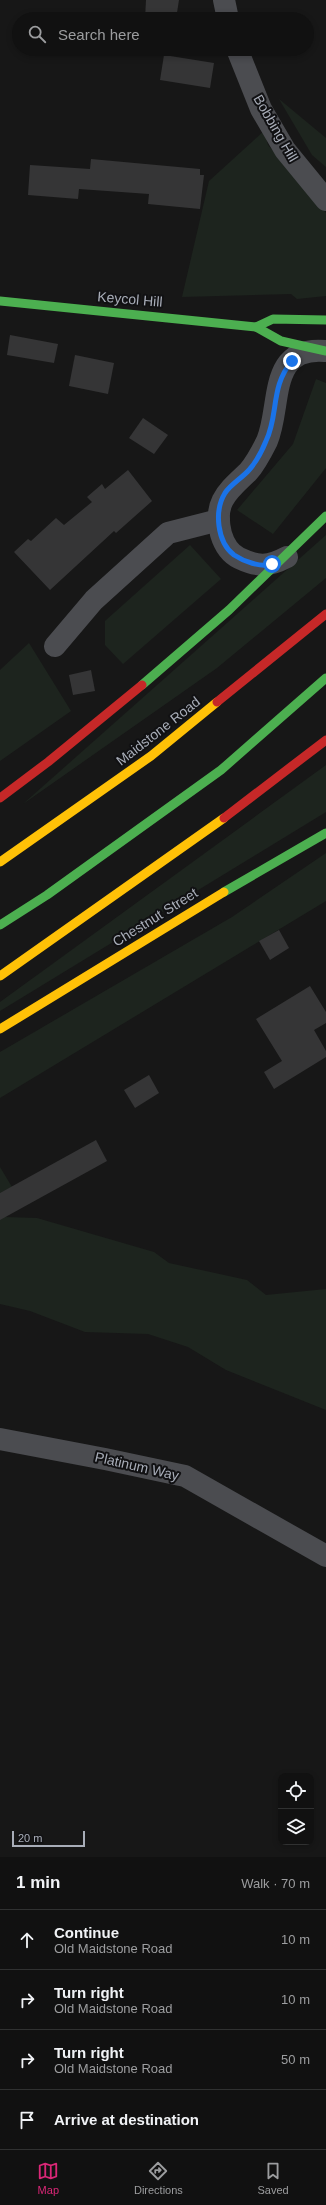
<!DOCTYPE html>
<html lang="en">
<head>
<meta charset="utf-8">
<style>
  body { margin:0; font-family:Helvetica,sans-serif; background:#1e1f1f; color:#f1f3f6 }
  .controls { position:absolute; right:12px; bottom:12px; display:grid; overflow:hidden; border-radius:8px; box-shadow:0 2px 6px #0003 }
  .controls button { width:36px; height:36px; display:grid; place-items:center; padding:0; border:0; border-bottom:1px solid #303131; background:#111; color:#f1f3f6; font:20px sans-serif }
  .scale { position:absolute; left:12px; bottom:10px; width:73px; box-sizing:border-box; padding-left:4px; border:2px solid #a8adb8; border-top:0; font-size:11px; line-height:14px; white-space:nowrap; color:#a8adb8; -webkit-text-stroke:3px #111113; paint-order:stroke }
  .stop { position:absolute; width:12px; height:12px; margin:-9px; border:3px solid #1a73e8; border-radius:50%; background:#fff }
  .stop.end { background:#1a73e8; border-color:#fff; box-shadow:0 1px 4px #0008 }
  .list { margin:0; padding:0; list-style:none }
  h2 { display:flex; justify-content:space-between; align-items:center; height:52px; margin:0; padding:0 16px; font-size:17px }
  h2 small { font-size:13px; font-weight:400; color:#9c9d9f }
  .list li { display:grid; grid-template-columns:26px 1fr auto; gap:12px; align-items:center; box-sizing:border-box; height:60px; padding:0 16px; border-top:1px solid #303131 }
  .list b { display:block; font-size:15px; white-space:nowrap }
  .list p { margin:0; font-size:13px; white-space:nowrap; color:#9c9d9f }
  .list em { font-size:13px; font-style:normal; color:#9c9d9f }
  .icon { flex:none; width:22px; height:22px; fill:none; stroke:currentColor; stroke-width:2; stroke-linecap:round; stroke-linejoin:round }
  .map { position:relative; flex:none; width:326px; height:1857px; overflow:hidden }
  .search { position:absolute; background:#111; box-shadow:0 2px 6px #0003; left:12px; right:12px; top:12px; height:44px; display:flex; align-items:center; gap:10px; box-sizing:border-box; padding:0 14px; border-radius:22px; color:#9c9d9f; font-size:15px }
  .sheet { height:292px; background:#111 }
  nav { display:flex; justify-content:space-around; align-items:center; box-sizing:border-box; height:56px; border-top:1px solid #303131; background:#111; font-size:11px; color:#9c9d9f }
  nav a { display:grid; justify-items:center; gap:2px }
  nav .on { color:#db2777 }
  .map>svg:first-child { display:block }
  .green { fill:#1d241e }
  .building { fill:#353536 }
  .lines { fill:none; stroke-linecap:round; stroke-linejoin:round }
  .street { stroke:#4b4c50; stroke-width:22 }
  .fast { stroke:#4caf50; stroke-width:9 }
  .slow { stroke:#ffc107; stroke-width:9 }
  .jam { stroke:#c62828; stroke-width:9 }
  .route { stroke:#1a73e8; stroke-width:5 }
  .labels { text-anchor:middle; stroke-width:4; stroke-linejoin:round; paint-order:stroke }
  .street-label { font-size:14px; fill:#a8adb8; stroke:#111113 }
</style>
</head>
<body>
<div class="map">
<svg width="326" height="1857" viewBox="0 0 326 1857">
  <rect width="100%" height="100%" fill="#171717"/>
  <g class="green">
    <polygon points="279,99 326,138 326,167 312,155"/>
    <polygon points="264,131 268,145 326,213 326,296 297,299 291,294 182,297 209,181"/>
    <polygon points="316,379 326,383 326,468 273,534 237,510 293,444"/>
    <polygon points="326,535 326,578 217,668 23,804"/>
    <polygon points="190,545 221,579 123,664 105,645 105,621"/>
    <polygon points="29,643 71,711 0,761 0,670"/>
    <polygon points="326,765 326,812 0,1011 0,1002"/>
    <polygon points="326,853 326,901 0,1098 0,1052 232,917"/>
    <polygon points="0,1167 12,1187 0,1193"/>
    <polygon points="0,1208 5,1217 37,1218 154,1252 169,1263 247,1280 266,1295 326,1289 326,1410 226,1370 188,1347 148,1334 85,1332 30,1311 0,1304"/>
  </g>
  <g class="building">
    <polygon points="146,0 179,0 176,19 145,19"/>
    <polygon points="164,55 214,63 210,88 160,80"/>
    <polygon points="91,159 200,169 200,175 204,175 200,209 148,204 149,194 79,189 78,199 28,195 30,165 90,169"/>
    <polygon points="10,335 58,344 54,363 7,355"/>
    <polygon points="75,355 114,363 108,394 69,386"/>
    <polygon points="143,418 168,435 154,454 129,438"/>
    <polygon points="128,470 152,501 116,533 114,531 50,590 14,552 28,539 31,541 56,518 64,525 92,502 87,497 102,484 105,489"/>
    <polygon points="91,670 95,691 73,695 69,675"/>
    <polygon points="279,930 289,948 270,960 259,941"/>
    <polygon points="310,986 326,1012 326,1023 314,1030 326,1051 326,1057 274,1089 264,1072 282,1061 256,1019"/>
    <polygon points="149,1075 159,1093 135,1108 124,1090"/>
    <polygon points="96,1140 107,1161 0,1220 0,1193"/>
  </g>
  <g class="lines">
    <g class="street">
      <polyline points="224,0 228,19"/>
      <polyline points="237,49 261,109 285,150 326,200"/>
      <path d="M287,557C268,567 258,567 239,558C229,553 224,544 221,534C213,502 227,492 248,472C256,463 262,451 267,441C282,406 267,346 325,351"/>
      <polyline points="55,646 94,600 168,533 219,520"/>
      <polyline points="0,1439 105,1459 185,1476 326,1556"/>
    </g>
    <g class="fast">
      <polyline points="0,301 256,327 281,341 326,351"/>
      <polyline points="256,327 273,319 326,320"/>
      <polyline points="142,685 229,610 326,516"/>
      <polyline points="224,892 326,833"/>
      <polyline points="0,925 47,895 221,770 326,678"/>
    </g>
    <g class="slow">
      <polyline points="0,862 151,756 217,702"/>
      <polyline points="0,976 224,818"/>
      <polyline points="0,1029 224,892"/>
    </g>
    <g class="jam">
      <polyline points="217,702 326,614"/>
      <polyline points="0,798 48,762 142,685"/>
      <polyline points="224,818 326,740"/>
    </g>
  </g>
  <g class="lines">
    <path class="route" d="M272,564C261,568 243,561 234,555C217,542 214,511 225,493C231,484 242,478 249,470C256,462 262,451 266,441C279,414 270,387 292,361"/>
  </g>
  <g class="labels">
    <g class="street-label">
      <text transform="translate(276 128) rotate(60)" y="5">Bobbing Hill</text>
      <text transform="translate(130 299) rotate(5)" y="5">Keycol Hill</text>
      <text transform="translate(158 731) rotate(-38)" y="5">Maidstone Road</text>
      <text transform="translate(155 917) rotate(-32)" y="5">Chestnut Street</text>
      <text transform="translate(137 1466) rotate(13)" y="5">Platinum Way</text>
    </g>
  </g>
</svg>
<div class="controls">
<button><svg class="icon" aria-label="locate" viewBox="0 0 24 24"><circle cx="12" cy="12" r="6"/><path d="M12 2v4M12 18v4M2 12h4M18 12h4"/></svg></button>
<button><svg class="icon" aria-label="layers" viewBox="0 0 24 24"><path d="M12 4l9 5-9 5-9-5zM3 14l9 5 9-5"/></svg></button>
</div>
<div class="scale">20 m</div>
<div class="stop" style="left:272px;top:564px"></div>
<div class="stop end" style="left:292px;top:361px"></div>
<div class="search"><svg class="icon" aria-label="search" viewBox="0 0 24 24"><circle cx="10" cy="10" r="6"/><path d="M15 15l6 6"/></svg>Search here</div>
</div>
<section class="sheet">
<h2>1 min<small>Walk · 70 m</small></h2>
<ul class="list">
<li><svg class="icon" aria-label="ahead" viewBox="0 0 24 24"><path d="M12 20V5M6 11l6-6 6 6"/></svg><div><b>Continue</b><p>Old Maidstone Road</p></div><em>10 m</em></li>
<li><svg class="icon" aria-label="right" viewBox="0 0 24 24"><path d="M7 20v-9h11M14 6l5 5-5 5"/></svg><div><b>Turn right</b><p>Old Maidstone Road</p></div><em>10 m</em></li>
<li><svg class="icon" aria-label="right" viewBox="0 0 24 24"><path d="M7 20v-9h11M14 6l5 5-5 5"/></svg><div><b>Turn right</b><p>Old Maidstone Road</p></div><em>50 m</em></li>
<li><svg class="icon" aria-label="arrive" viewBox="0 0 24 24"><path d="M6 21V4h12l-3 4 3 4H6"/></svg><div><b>Arrive at destination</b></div></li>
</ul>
</section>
<nav>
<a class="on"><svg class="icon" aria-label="map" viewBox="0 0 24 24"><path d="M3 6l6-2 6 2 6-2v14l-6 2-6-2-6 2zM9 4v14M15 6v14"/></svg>Map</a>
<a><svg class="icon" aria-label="directions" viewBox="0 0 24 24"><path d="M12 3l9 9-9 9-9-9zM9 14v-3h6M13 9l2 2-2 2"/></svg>Directions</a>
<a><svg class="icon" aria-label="saved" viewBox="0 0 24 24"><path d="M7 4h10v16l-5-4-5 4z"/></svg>Saved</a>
</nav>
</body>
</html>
